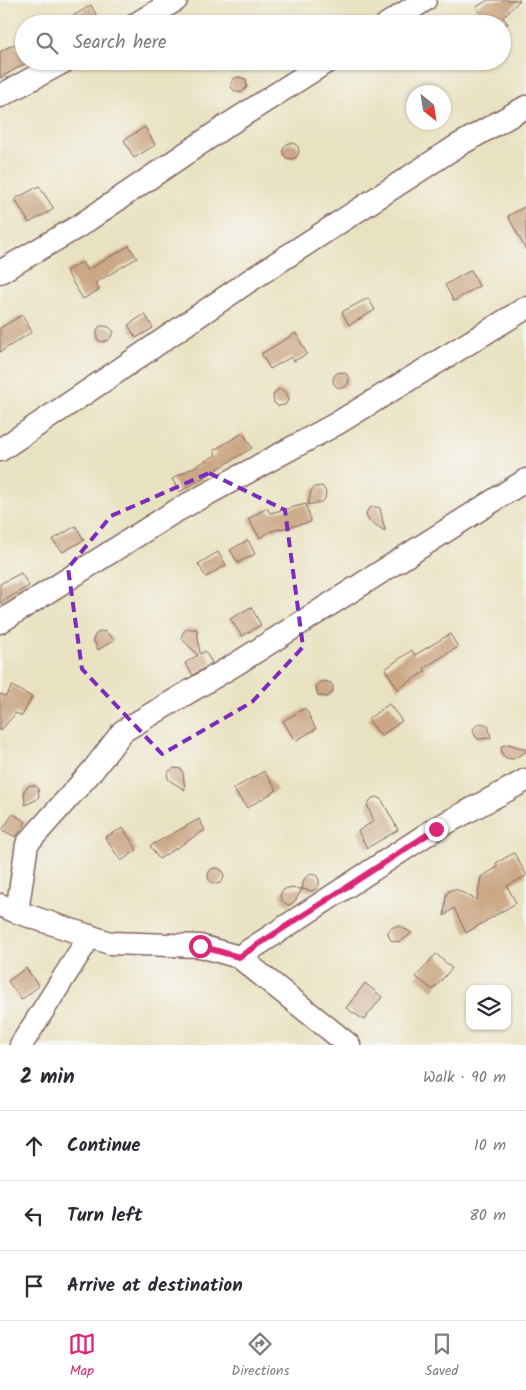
<!DOCTYPE html>
<html lang="en">
<head>
<meta charset="utf-8">
<style>
  body { margin:0; font-family:Kalam,sans-serif; background:#f2f2f3; color:#2b2b33 }
  .controls { position:absolute; right:15px; bottom:15px; display:grid; overflow:hidden; border-radius:10px; box-shadow:0 1px 4px #0004 }
  .controls button { width:45px; height:45px; display:grid; place-items:center; padding:0; border:0; border-bottom:1px solid #e1e1e2; background:#fff; color:#2b2b33; font:25px sans-serif }
  .compass { position:absolute; left:406px; top:85px; width:45px; height:45px; border-radius:50%; background:#fff; box-shadow:0 1px 4px #0004; rotate:150deg }
  .stop { position:absolute; width:15px; height:15px; margin:-11px; border:4px solid #db2777; border-radius:50%; background:#fff }
  .stop.end { background:#db2777; border-color:#fff; box-shadow:0 1px 5px #0008 }
  .list { margin:0; padding:0; list-style:none }
  h2 { display:flex; justify-content:space-between; align-items:center; height:65px; margin:0; padding:0 20px; font-size:21px }
  h2 small { font-size:16px; font-weight:400; color:#7c7c81 }
  .list li { display:grid; grid-template-columns:32px 1fr auto; gap:15px; align-items:center; box-sizing:border-box; height:70px; padding:0 20px; border-top:1px solid #e1e1e2 }
  .list b { display:block; font-size:19px; white-space:nowrap }
  .list em { font-size:16px; font-style:normal; color:#7c7c81 }
  .icon { flex:none; width:28px; height:28px; fill:none; stroke:currentColor; stroke-width:2; stroke-linecap:round; stroke-linejoin:round }
  .map { position:relative; flex:none; width:526px; height:1045px; overflow:hidden }
  .search { position:absolute; background:#fff; box-shadow:0 1px 4px #0004; left:15px; right:15px; top:15px; height:55px; display:flex; align-items:center; gap:12px; box-sizing:border-box; padding:0 18px; border-radius:28px; color:#7c7c81; font-size:19px }
  .sheet { height:275px; background:#fff }
  nav { display:flex; justify-content:space-around; align-items:center; box-sizing:border-box; height:70px; border-top:1px solid #e1e1e2; background:#fff; font-size:14px; color:#7c7c81 }
  nav a { display:grid; justify-items:center; gap:2px }
  nav .on { color:#db2777 }
  .map>svg:first-child { display:block }
  .building { fill:#cba785 }
  .lines { fill:none; stroke-linecap:round; stroke-linejoin:round }
  .minor-casing { stroke:#826360; stroke-width:25 }
  .minor { stroke:#fff; stroke-width:22 }
  .route { stroke:#db2777; stroke-width:6 }
  .marked { fill:none; stroke:#7b2cbf; stroke-width:4; stroke-dasharray:10 6; stroke-linejoin:round }
</style>
</head>
<body>
<div class="map">
<svg width="526" height="1045" viewBox="0 0 526 1045">
  <rect width="100%" height="100%" fill="#f6f6f2"/>
  <filter id="ink" filterUnits="userSpaceOnUse"><feTurbulence type="fractalNoise" baseFrequency=".02" numOctaves="2"/><feDisplacementMap in="SourceGraphic" scale="10" xChannelSelector="R" yChannelSelector="G"/><feConvolveMatrix kernelMatrix="1 2 1 2 8 2 1 2 1" color-interpolation-filters="sRGB"/></filter>
  <filter id="wash" filterUnits="userSpaceOnUse"><feTurbulence type="fractalNoise" baseFrequency=".0096" numOctaves="4" result="noise"/><feDisplacementMap in="SourceGraphic" scale="20" xChannelSelector="R" yChannelSelector="G"/><feGaussianBlur stdDeviation="1.12" result="paint"/><feColorMatrix in="noise" values="0 0 0 0 0 0 0 0 0 0 0 0 0 0 0 0 0 1.4 0 .05"/><feComposite in="paint" operator="in"/></filter>
  <g filter="url(#wash)">
    <rect width="100%" height="100%" fill="#e9e2c1"/>
    <g id="blocks">
      <g class="building">
        <polygon points="488,0 520,0 503,17 508,24 487,24 476,7"/>
        <polygon points="91,5 101,24 60,24"/>
        <polygon points="14,44 24,59 24,61 26,63 0,78 0,52"/>
        <polygon points="238,77 246,79 247,87 241,93 235,91 231,87 231,84 233,79"/>
        <polygon points="145,127 155,145 134,158 124,140"/>
        <circle cx="291" cy="151" r="8"/>
        <polygon points="39,186 54,209 29,223 15,199"/>
        <polygon points="526,206 526,250 508,216"/>
        <polygon points="129,246 137,258 95,283 99,290 83,299 66,271 82,262 87,270"/>
        <polygon points="471,270 479,286 454,301 445,285"/>
        <polygon points="368,298 375,310 349,325 342,312"/>
        <polygon points="145,314 153,328 136,338 128,325"/>
        <polygon points="22,315 32,332 0,352 0,328"/>
        <polygon points="100,326 103,326 109,327 114,332 109,340 102,342 97,339 97,330"/>
        <polygon points="296,333 307,354 294,361 291,357 270,369 261,354"/>
        <circle cx="341" cy="380" r="8"/>
        <polygon points="277,390 282,390 287,394 289,399 285,405 278,406 274,403 273,395"/>
        <polygon points="243,433 252,448 180,492 172,479 216,455 214,450"/>
        <polygon points="322,486 326,492 325,499 321,502 308,505 311,491 314,487"/>
        <polygon points="306,504 311,522 271,531 260,538 248,519 267,508 270,513"/>
        <polygon points="371,507 376,507 380,508 385,531 368,520 366,514 367,511"/>
        <polygon points="76,526 84,540 63,552 52,540"/>
        <polygon points="248,540 255,554 238,563 230,550"/>
        <polygon points="218,552 226,565 206,577 198,564"/>
        <polygon points="21,573 29,586 0,603 0,584"/>
        <polygon points="251,607 261,625 242,636 230,619"/>
        <polygon points="186,629 197,629 200,654 205,651 212,663 193,675 185,663 198,655 182,639 182,634"/>
        <polygon points="101,631 106,632 114,640 98,650 93,639 96,634"/>
        <polygon points="450,634 458,647 424,668 426,671 398,689 385,669 412,650 415,655"/>
        <polygon points="324,681 331,683 333,686 333,692 327,697 318,696 316,687 319,683"/>
        <polygon points="12,686 32,697 22,716 16,713 0,731 0,694 6,696"/>
        <polygon points="389,704 402,721 381,736 368,719"/>
        <polygon points="305,708 316,729 295,741 283,721"/>
        <polygon points="481,723 488,725 491,738 478,739 475,736 473,729 476,726"/>
        <polygon points="509,744 526,750 526,752 513,759 506,758 502,754 501,746"/>
        <polygon points="174,768 181,769 183,773 185,790 169,780 167,775 168,772"/>
        <polygon points="264,771 277,790 247,808 233,789"/>
        <polygon points="30,785 36,786 38,788 39,796 36,800 25,805 24,790"/>
        <polygon points="377,797 382,800 398,830 367,848 358,831 374,821 367,805 372,798"/>
        <polygon points="13,814 26,822 16,837 2,830"/>
        <polygon points="199,819 205,830 159,859 150,846"/>
        <polygon points="123,828 137,850 121,861 105,837"/>
        <polygon points="514,853 526,874 526,876 507,886 516,903 466,933 454,908 444,916 446,895 449,891 453,889 457,890 477,900 481,877 498,867 496,863"/>
        <circle cx="216" cy="876" r="8"/>
        <polygon points="310,874 316,875 319,880 319,885 316,889 312,891 302,889 295,901 291,904 288,905 282,901 280,896 282,891 287,888 302,889 304,879"/>
        <polygon points="396,926 399,926 412,933 400,942 392,941 389,937 388,932 391,928"/>
        <polygon points="436,954 452,968 433,990 416,977"/>
        <polygon points="26,968 39,986 21,1000 8,981"/>
        <polygon points="365,983 382,997 364,1020 346,1008"/>
      </g>
    </g>
  </g>
  <g filter="url(#ink)">
    <use href="#blocks" fill-opacity="0" stroke="#826360" stroke-width="1"/>
    <g class="lines">
      <g class="minor-casing">
        <g id="minor">
          <polyline points="136,24 176,0"/>
          <polyline points="387,24 425,0"/>
          <polyline points="0,96 65,61"/>
          <polyline points="0,272 79,226 226,126 328,61"/>
          <polyline points="0,450 112,375 249,281 457,146 526,107"/>
          <polyline points="0,622 174,512 336,424 526,308"/>
          <polyline points="0,905 17,912 110,943 200,946 239,957 349,1045"/>
          <polyline points="17,912 27,844 93,770 123,731 236,664 526,480"/>
          <polyline points="239,957 435,829 526,780"/>
          <polyline points="21,1045 90,936"/>
        </g>
      </g>
      <use href="#minor" class="minor"/>
    </g>
  </g>
  <g class="lines" filter="url(#ink)">
    <polyline class="route" points="200,946 239,957 436,829"/>
  </g>
  <path class="marked" d="M209,473L285,510L303,647L252,702L162,754L82,669L68,568L111,516Z"/>
</svg>
<div class="controls">
<button><svg class="icon" aria-label="layers" viewBox="0 0 24 24"><path d="M12 4l9 5-9 5-9-5zM3 14l9 5 9-5"/></svg></button>
</div>
<svg class="compass" viewBox="-18 -18 36 36"><path d="M0-13l5 13h-10z" fill="#e53935"/><path d="M0 13l5-13h-10z" fill="#7c7c81"/></svg>
<div class="stop" style="left:200px;top:946px"></div>
<div class="stop end" style="left:436px;top:829px"></div>
<div class="search"><svg class="icon" aria-label="search" viewBox="0 0 24 24"><circle cx="10" cy="10" r="6"/><path d="M15 15l6 6"/></svg>Search here</div>
</div>
<section class="sheet">
<h2>2 min<small>Walk · 90 m</small></h2>
<ul class="list">
<li><svg class="icon" aria-label="ahead" viewBox="0 0 24 24"><path d="M12 20V5M6 11l6-6 6 6"/></svg><div><b>Continue</b></div><em>10 m</em></li>
<li><svg class="icon" aria-label="left" viewBox="0 0 24 24"><path d="M17 20v-9H6M10 6l-5 5 5 5"/></svg><div><b>Turn left</b></div><em>80 m</em></li>
<li><svg class="icon" aria-label="arrive" viewBox="0 0 24 24"><path d="M6 21V4h12l-3 4 3 4H6"/></svg><div><b>Arrive at destination</b></div></li>
</ul>
</section>
<nav>
<a class="on"><svg class="icon" aria-label="map" viewBox="0 0 24 24"><path d="M3 6l6-2 6 2 6-2v14l-6 2-6-2-6 2zM9 4v14M15 6v14"/></svg>Map</a>
<a><svg class="icon" aria-label="directions" viewBox="0 0 24 24"><path d="M12 3l9 9-9 9-9-9zM9 14v-3h6M13 9l2 2-2 2"/></svg>Directions</a>
<a><svg class="icon" aria-label="saved" viewBox="0 0 24 24"><path d="M7 4h10v16l-5-4-5 4z"/></svg>Saved</a>
</nav>
</body>
</html>
